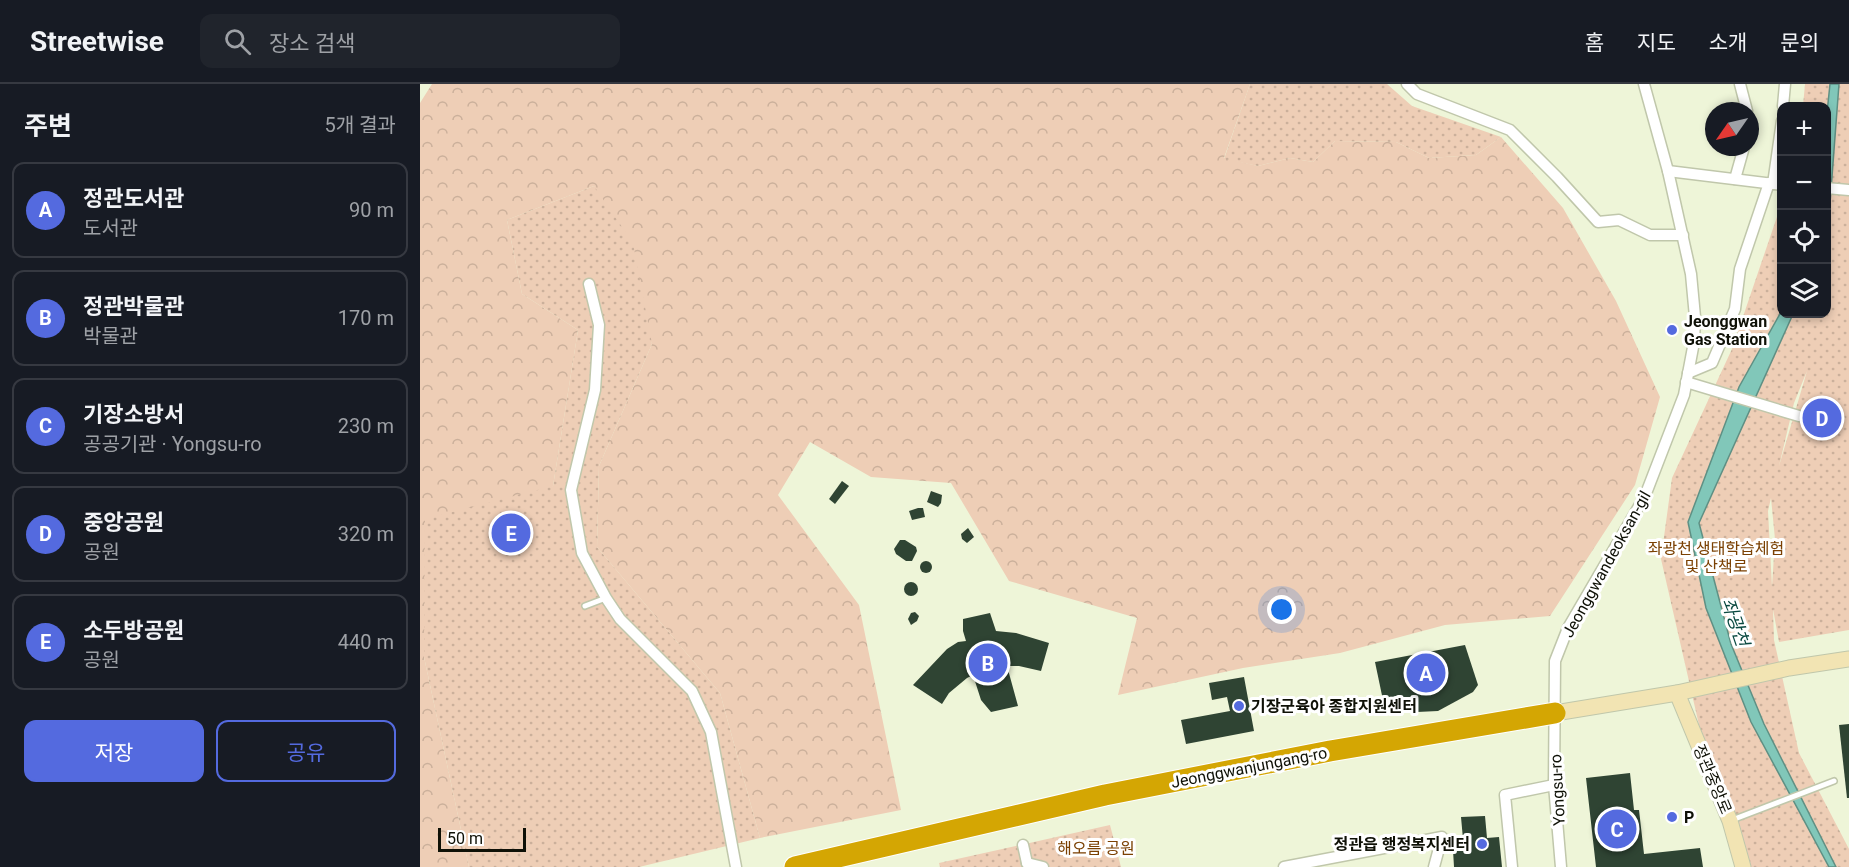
<!DOCTYPE html>
<html lang="ko">
<head>
<meta charset="utf-8">
<style>
  body { margin:0; font-family:Roboto,"Noto Sans KR",sans-serif; background:#20242c; color:#f1f3f6 }
  .controls { position:absolute; right:18px; top:18px; display:grid; overflow:hidden; border-radius:12px; box-shadow:0 3px 9px #0003 }
  .controls button { width:54px; height:54px; display:grid; place-items:center; padding:0; border:0; border-bottom:2px solid #363941; background:#171b24; color:#f1f3f6; font:30px sans-serif }
  .compass { position:absolute; left:1285px; top:18px; width:54px; height:54px; border-radius:50%; background:#171b24; box-shadow:0 3px 9px #0003; rotate:236deg }
  .scale { position:absolute; left:18px; bottom:15px; width:88px; box-sizing:border-box; padding-left:6px; border:3px solid #0f1107; border-top:0; font-size:16px; line-height:21px; white-space:nowrap; color:#0f1107; -webkit-text-stroke:4px #fff; paint-order:stroke }
  .you { position:absolute; left:862px; top:526px; width:21px; height:21px; margin:-15px; border:4px solid #fff; border-radius:50%; background:#1a73e8; box-shadow:0 0 0 9px #1a73e833 }
  .badge { display:grid; place-items:center; width:39px; height:39px; border-radius:50%; background:#546adf; color:#fff; font-size:20px; font-weight:700 }
  .pin { position:absolute; translate:-50% -50%; border:3px solid #fff; box-shadow:0 2px 6px #0006 }
  .list { margin:0; padding:0; list-style:none }
  h2 { display:flex; justify-content:space-between; align-items:center; height:78px; margin:0; padding:0 24px; font-size:26px }
  h2 small { font-size:20px; font-weight:400; color:#9ea1a6 }
  .list li { display:grid; grid-template-columns:39px 1fr auto; gap:18px; align-items:center; box-sizing:border-box; height:96px; margin:0 12px 12px; padding:0 12px; border:2px solid #363941; border-radius:12px }
  .list b { display:block; font-size:22px; white-space:nowrap }
  .list p { margin:0; font-size:20px; white-space:nowrap; color:#9ea1a6 }
  .list em { font-size:20px; font-style:normal; color:#9ea1a6 }
  .actions { display:flex; gap:12px; padding:18px 24px }
  .actions a { flex:1; padding:14px 0; border:2px solid #546adf; border-radius:12px; text-align:center; font-size:21px; color:#546adf }
  .actions .main { background:#546adf; color:#fff }
  .icon { flex:none; width:33px; height:33px; fill:none; stroke:currentColor; stroke-width:2; stroke-linecap:round; stroke-linejoin:round }
  .map { position:relative; flex:none; width:1429px; height:783px; overflow:hidden }
  header { display:flex; align-items:center; gap:36px; box-sizing:border-box; height:84px; padding:0 30px; background:#171b24; border-bottom:2px solid #363941 }
  header strong { font-size:28px }
  nav { display:flex; gap:33px; margin-inline-start:auto; font-size:21px }
  .search { width:420px; height:54px; background:#20242c; display:flex; align-items:center; gap:15px; box-sizing:border-box; padding:0 21px; border-radius:12px; color:#9ea1a6; font-size:22px }
  main { display:flex }
  aside { flex:1; background:#171b24 }
  .map>svg:first-child { display:block }
  .forest { fill:url(#forest-crowns) }
  .park { fill:url(#park-dots); fill-rule:evenodd }
  .water { fill:#81c7b9; stroke:#5f9084; stroke-width:1.5 }
  .building { fill:#2f4433 }
  .lines { fill:none; stroke-linecap:round; stroke-linejoin:round }
  .lane-casing { stroke:#c0c7ab; stroke-width:8 }
  .street-casing { stroke:#c0c7ab; stroke-width:13 }
  .secondary-casing { stroke:#c0c7ab; stroke-width:17 }
  .highway-casing { stroke:#fff; stroke-width:23 }
  .lane { stroke:#fff; stroke-width:5 }
  .street { stroke:#fff; stroke-width:10 }
  .secondary { stroke:#f2e4b3; stroke-width:15 }
  .highway { stroke:#d4a603; stroke-width:21 }
  .poi-dot { fill:#546adf; stroke:#fff; stroke-width:2 }
  .labels { text-anchor:middle; stroke-width:6; stroke-linejoin:round; paint-order:stroke }
  .poi-label { font-size:16px; font-weight:bold; fill:#0f1107; stroke:#fff; text-anchor:start }
  .park-label { font-size:16px; fill:#7b4103; stroke:#fff }
  .street-label { font-size:16px; fill:#0f1107; stroke:#fff }
  .water-label { font-size:18px; font-style:italic; fill:#0a4940; stroke:#fff }
</style>
</head>
<body>
<header>
<strong>Streetwise</strong>
<div class="search"><svg class="icon" aria-label="search" viewBox="0 0 24 24"><circle cx="10" cy="10" r="6"/><path d="M15 15l6 6"/></svg>장소 검색</div>
<nav><a>홈</a><a>지도</a><a>소개</a><a>문의</a></nav>
</header>
<main>
<aside>
<h2>주변<small>5개 결과</small></h2>
<ul class="list">
<li><span class="badge">A</span><div><b>정관도서관</b><p>도서관</p></div><em>90 m</em></li>
<li><span class="badge">B</span><div><b>정관박물관</b><p>박물관</p></div><em>170 m</em></li>
<li><span class="badge">C</span><div><b>기장소방서</b><p>공공기관 · Yongsu-ro</p></div><em>230 m</em></li>
<li><span class="badge">D</span><div><b>중앙공원</b><p>공원</p></div><em>320 m</em></li>
<li><span class="badge">E</span><div><b>소두방공원</b><p>공원</p></div><em>440 m</em></li>
</ul>
<div class="actions"><a class="main">저장</a><a>공유</a></div>
</aside>
<div class="map">
<svg width="1429" height="783" viewBox="0 0 1429 783">
  <defs>
    <pattern id="forest-crowns" width="20" height="18" patternUnits="userSpaceOnUse" patternTransform="scale(1.5)"><rect width="20" height="18" fill="#eeceb6"/><path d="M2 6a3 3 0 1 1 6 0M12 15a3 3 0 1 1 6 0" fill="none" stroke="#cbb09b"/></pattern>
    <pattern id="park-dots" width="8" height="8" patternUnits="userSpaceOnUse" patternTransform="scale(1.5)"><rect width="8" height="8" fill="#eeceb6"/><path d="M2 2h.1M6 6h.1" fill="none" stroke="#cbb09b" stroke-width="1.8" stroke-linecap="round"/></pattern>
  </defs>
  <rect width="100%" height="100%" fill="#eef5d8"/>
  <polygon class="forest" points="12,0 830,0 804,74 838,82 870,74 893,78 915,57 976,58 1009,74 1056,71 1081,53 1143,124 1196,217 1240,313 1215,401 1130,532 1025,541 920,569 823,584 698,611 717,534 589,497 531,399 451,393 390,358 358,411 439,521 481,726 340,754 300,609 177,463 179,382 232,260 174,102 87,136 102,210 158,246 133,402 4,573 49,783 0,783 0,19"/>
  <g class="park">
    <polygon points="830,0 967,0 992,22 1081,53 1056,71 1009,74 976,58 915,57 893,78 870,74 838,82 804,75"/>
    <path d="M1385,0H1429V546L1359,558L1353,525L1354,556L1379,669L1429,765V783H1329L1279,641L1241,475L1252,394L1312,265L1361,121L1362,230H1406V22H1383ZM1387,287L1359,382L1374,319ZM1351,414L1355,455L1352,503L1348,427Z"/>
    <polygon points="174,102 213,159 232,260 179,382 177,463 300,609 340,754 219,783 49,783 4,573 5,435 133,402 158,246 102,210 87,136"/>
    <polygon points="690,741 701,783 520,783 519,779"/>
  </g>
  <g class="water">
    <polygon points="1410,0 1419,0 1409,132 1407,139 1407,29"/>
    <polygon points="1361,228 1362,230 1373,230 1279,439 1311,560 1344,640 1416,783 1409,783 1331,638 1286,524 1268,438 1319,303"/>
  </g>
  <g class="building">
    <polygon points="422,397 429,402 415,420 409,415"/>
    <polygon points="511,407 522,411 521,419 518,423 507,418"/>
    <polygon points="498,424 503,424 505,433 492,436 489,427"/>
    <polygon points="548,444 554,453 547,459 542,455 541,450"/>
    <polygon points="480,456 485,456 496,463 497,467 492,477 486,477 476,470 474,465"/>
    <circle cx="506" cy="483" r="6"/>
    <circle cx="491" cy="505" r="7"/>
    <polygon points="495,528 499,532 497,537 491,541 488,535 491,529"/>
    <polygon points="570,529 576,547 596,549 629,559 621,587 599,582 587,582 598,622 571,628 561,616 553,591 547,594 529,609 522,620 493,601 527,565 538,558 546,557 543,547 543,535"/>
    <polygon points="1045,561 1058,601 1053,608 1018,627 976,629 964,621 955,578"/>
    <polygon points="824,593 834,647 766,660 761,636 810,627 807,613 792,616 789,599"/>
    <polygon points="1429,640 1429,714 1427,714 1419,641"/>
    <polygon points="1210,689 1214,726 1219,726 1224,770 1280,764 1283,783 1176,783 1166,694"/>
    <polygon points="1065,732 1067,754 1079,753 1082,783 1034,783 1033,766 1044,766 1041,733"/>
  </g>
  <g class="lines">
    <g class="lane-casing">
      <g id="lane">
        <polyline points="165,522 186,514"/>
        <polyline points="1312,736 1414,697"/>
      </g>
    </g>
    <g class="street-casing">
      <g id="street">
        <polyline points="987,0 997,10 1090,46 1137,93 1178,138 1199,136 1230,151 1263,151"/>
        <polyline points="1320,0 1327,27"/>
        <polyline points="1363,22 1365,0"/>
        <polyline points="1248,87 1362,101"/>
        <polyline points="1315,95 1324,63"/>
        <polyline points="1353,100 1362,37"/>
        <polyline points="1406,104 1429,106"/>
        <polyline points="169,200 179,241 175,306 151,406 162,469 186,514 200,535 272,607 291,648 316,783"/>
        <polyline points="1268,289 1292,279 1315,225 1320,185 1349,99"/>
        <polyline points="1266,298 1379,332"/>
        <polyline points="603,761 607,779"/>
        <polyline points="607,779 623,783"/>
        <polyline points="864,783 1022,753 1014,783"/>
        <polyline points="1092,783 1085,711 1134,701"/>
        <polyline points="1141,783 1134,701 1135,577 1148,544 1225,412 1264,311 1274,258 1275,233 1271,190 1248,87 1224,0"/>
      </g>
    </g>
    <g class="secondary-casing">
      <g id="secondary">
        <polyline points="1257,609 1310,737 1323,783"/>
        <polyline points="1135,629 1257,609 1369,584 1429,575"/>
      </g>
    </g>
    <g class="highway-casing">
      <polyline id="highway" points="375,783 685,711 910,667 1135,629"/>
    </g>
    <use href="#lane" class="lane"/>
    <use href="#street" class="street"/>
    <use href="#secondary" class="secondary"/>
    <use href="#highway" class="highway"/>
  </g>
  <g class="poi-dot">
    <circle cx="1252" cy="246" r="6"/>
    <circle cx="819" cy="622" r="6"/>
    <circle cx="1252" cy="733" r="6"/>
    <circle cx="1062" cy="760" r="6"/>
  </g>
  <g class="labels">
    <g class="poi-label">
      <text x="1264" y="243">Jeonggwan<tspan x="1264" dy="18">Gas Station</tspan></text>
      <text x="831" y="628">기장군육아 종합지원센터</text>
      <text x="1264" y="739">P</text>
      <text x="1050" y="766" text-anchor="end">정관읍 행정복지센터</text>
    </g>
    <g class="park-label">
      <text x="1296" y="470">좌광천 생태학습체험<tspan x="1296" dy="18">및 산책로</tspan></text>
      <text x="676" y="770">해오름 공원</text>
    </g>
    <g class="street-label">
      <text transform="translate(1186 480) rotate(-61)" y="6">Jeonggwandeoksan-gil</text>
      <text transform="translate(829 683) rotate(-11)" y="6">Jeonggwanjungang-ro</text>
      <text transform="translate(1293 695) rotate(67)" y="6">정관중앙로</text>
      <text transform="translate(1137 706) rotate(-93)" y="6">Yongsu-ro</text>
    </g>
    <g class="water-label">
      <text transform="translate(1315 538) rotate(71)" y="6">좌광천</text>
    </g>
  </g>
</svg>
<div class="controls">
<button>+</button>
<button>−</button>
<button><svg class="icon" aria-label="locate" viewBox="0 0 24 24"><circle cx="12" cy="12" r="6"/><path d="M12 2v4M12 18v4M2 12h4M18 12h4"/></svg></button>
<button><svg class="icon" aria-label="layers" viewBox="0 0 24 24"><path d="M12 4l9 5-9 5-9-5zM3 14l9 5 9-5"/></svg></button>
</div>
<svg class="compass" viewBox="-18 -18 36 36"><path d="M0-13l5 13h-10z" fill="#e53935"/><path d="M0 13l5-13h-10z" fill="#9ea1a6"/></svg>
<div class="scale">50 m</div>
<div class="you"></div>
<div class="pin badge" style="left:1006px;top:589px">A</div>
<div class="pin badge" style="left:568px;top:579px">B</div>
<div class="pin badge" style="left:1197px;top:745px">C</div>
<div class="pin badge" style="left:1402px;top:334px">D</div>
<div class="pin badge" style="left:91px;top:449px">E</div>
</div>
</main>
</body>
</html>
